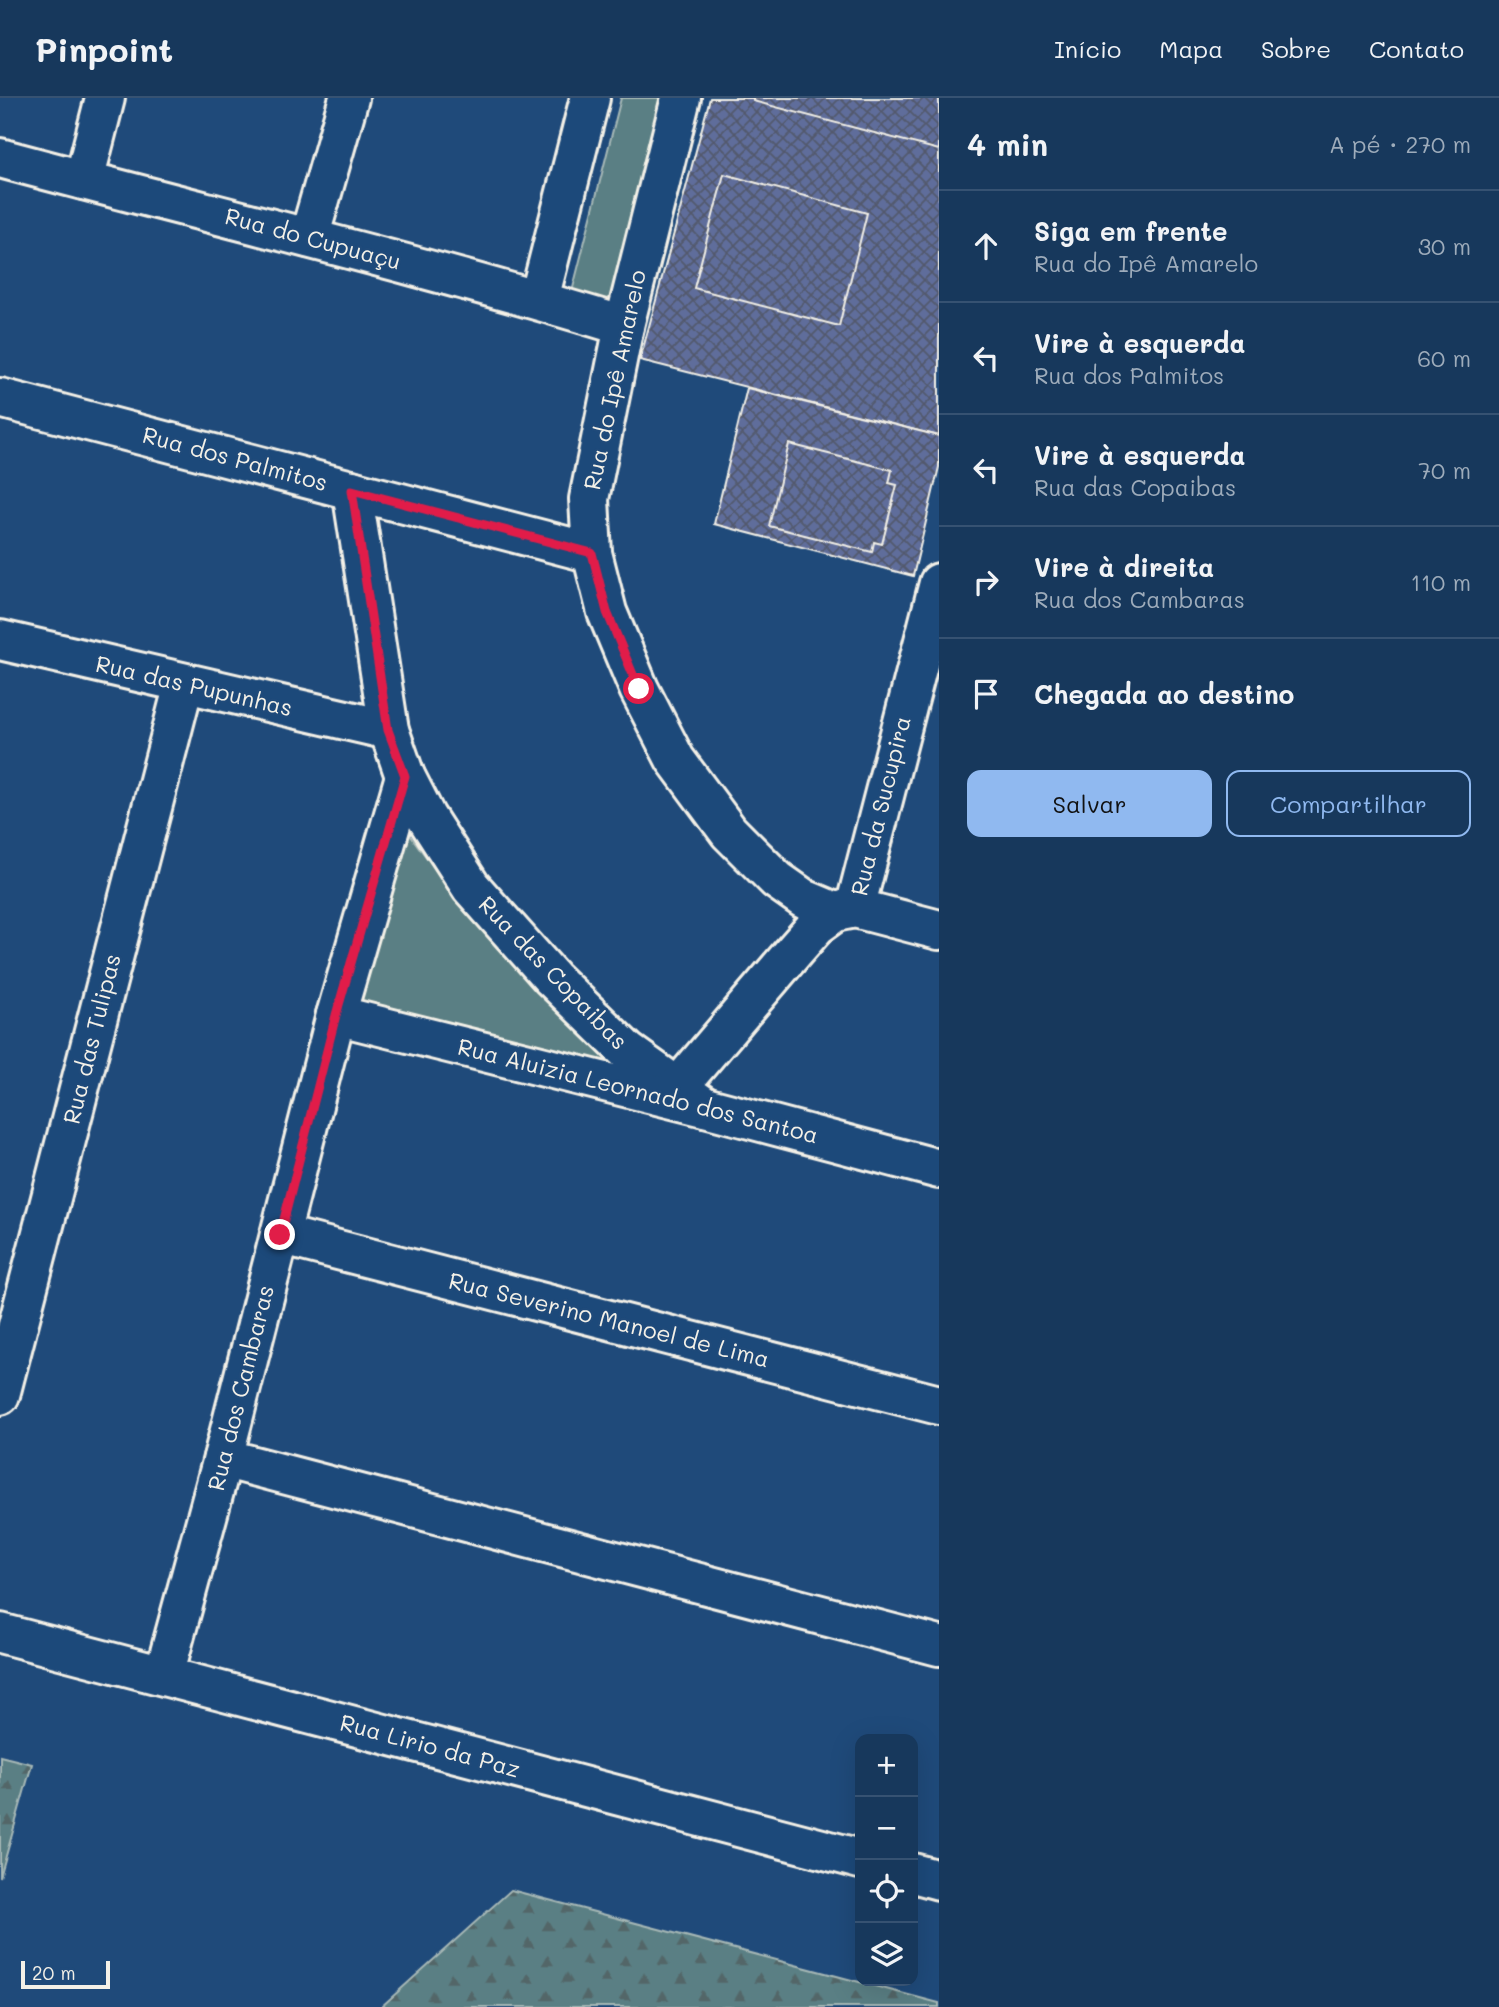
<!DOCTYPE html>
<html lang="pt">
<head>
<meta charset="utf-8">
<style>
  body { margin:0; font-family:Mali,sans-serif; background:#203f62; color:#f1f3f6 }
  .controls { position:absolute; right:21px; bottom:21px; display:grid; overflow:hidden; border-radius:14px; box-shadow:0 7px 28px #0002 }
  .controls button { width:63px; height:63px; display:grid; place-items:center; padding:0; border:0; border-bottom:2px solid #365272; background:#17385c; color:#f1f3f6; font:35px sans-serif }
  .scale { position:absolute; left:21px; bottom:18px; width:89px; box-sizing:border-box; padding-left:7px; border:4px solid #f4f1e8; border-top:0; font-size:19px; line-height:24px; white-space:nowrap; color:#f4f1e8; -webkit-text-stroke:5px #1f4a7a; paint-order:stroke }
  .stop { position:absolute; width:21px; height:21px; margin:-16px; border:5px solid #e11d48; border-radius:50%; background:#fff }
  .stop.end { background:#e11d48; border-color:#fff; box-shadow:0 2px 7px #0008 }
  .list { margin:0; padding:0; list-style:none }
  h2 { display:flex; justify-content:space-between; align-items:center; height:91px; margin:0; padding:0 28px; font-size:30px }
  h2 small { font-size:23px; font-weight:400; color:#9eacbb }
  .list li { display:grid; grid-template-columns:46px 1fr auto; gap:21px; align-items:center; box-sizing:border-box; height:112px; padding:0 28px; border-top:2px solid #365272 }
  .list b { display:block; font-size:26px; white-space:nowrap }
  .list p { margin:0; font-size:23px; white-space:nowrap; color:#9eacbb }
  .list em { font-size:23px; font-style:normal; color:#9eacbb }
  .actions { display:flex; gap:14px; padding:21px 28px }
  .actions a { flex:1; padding:16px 0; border:2px solid #90b9f0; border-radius:14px; text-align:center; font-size:24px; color:#90b9f0 }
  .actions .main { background:#90b9f0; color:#111 }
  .icon { flex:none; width:38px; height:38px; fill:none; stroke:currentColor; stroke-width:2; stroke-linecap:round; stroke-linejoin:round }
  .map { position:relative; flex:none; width:939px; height:1909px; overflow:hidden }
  header { display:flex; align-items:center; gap:42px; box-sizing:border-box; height:98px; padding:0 35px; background:#17385c; border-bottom:2px solid #365272 }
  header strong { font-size:33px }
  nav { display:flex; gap:38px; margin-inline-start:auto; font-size:24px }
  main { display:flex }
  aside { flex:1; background:#17385c }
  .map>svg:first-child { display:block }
  .forest { fill:url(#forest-firs); stroke:#a7b8b6; stroke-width:2 }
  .green { fill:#5a7f84; stroke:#a7b8b6; stroke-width:2 }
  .building { fill:url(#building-cross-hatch); stroke:#f4f1e8; stroke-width:2 }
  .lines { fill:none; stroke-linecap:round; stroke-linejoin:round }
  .minor-casing { stroke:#f4f1e8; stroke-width:44 }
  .minor { stroke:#1f4a7a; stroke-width:38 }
  .route { stroke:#e11d48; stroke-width:9 }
  .labels { text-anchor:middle; stroke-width:5; stroke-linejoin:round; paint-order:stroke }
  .street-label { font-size:23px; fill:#f4f1e8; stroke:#1f4a7a }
</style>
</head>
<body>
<header>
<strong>Pinpoint</strong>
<nav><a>Início</a><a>Mapa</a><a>Sobre</a><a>Contato</a></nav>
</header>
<main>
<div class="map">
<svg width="939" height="1909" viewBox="0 0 939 1909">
  <defs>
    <pattern id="forest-firs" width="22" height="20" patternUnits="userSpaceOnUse" patternTransform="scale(1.75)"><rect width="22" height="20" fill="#5a7f84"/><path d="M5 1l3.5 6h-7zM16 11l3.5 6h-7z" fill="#526668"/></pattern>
    <pattern id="building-cross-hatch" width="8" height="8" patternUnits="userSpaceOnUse" patternTransform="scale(1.75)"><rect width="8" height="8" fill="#5e6d9b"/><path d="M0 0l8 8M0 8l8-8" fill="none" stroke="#52596c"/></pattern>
  </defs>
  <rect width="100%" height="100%" fill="#1f4a7a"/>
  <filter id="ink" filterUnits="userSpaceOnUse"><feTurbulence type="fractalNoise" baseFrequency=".0143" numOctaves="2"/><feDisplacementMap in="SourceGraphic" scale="14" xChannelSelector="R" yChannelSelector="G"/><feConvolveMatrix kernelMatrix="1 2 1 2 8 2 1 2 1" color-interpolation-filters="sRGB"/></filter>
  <g filter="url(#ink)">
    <g class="forest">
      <polygon points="0,1658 32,1666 0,1779"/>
      <polygon points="511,1792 939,1905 939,1909 381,1909"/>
    </g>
    <g class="green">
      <polygon points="621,0 667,0 612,204 572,194"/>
      <polygon points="405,730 445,785 496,842 635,974 359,904"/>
    </g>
    <g class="building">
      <polygon points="710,0 939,0 939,338 640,262"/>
      <polygon points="753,0 939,0 939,52 753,3"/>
      <polygon points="724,76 867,115 839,228 694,190"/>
      <polygon points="747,290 939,338 939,369 913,478 714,426"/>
      <polygon points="789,346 892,372 889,385 897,387 882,446 874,444 872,454 769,428"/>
    </g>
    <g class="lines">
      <g class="minor-casing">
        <g id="minor">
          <polyline points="681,0 624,228 589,401 592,455 607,514 639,591 675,661 729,734 777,782 804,801 835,814"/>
          <path d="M0,60C208,116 418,165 624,228"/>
          <polyline points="84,82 105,0"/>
          <polyline points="309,140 349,0"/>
          <polyline points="539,201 590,0"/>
          <polyline points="0,300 592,455"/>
          <polyline points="352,392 389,632 405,678 426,719 471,789 552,880 628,954 705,1009"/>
          <polyline points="0,542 389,632"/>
          <polyline points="855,810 939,485"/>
          <polyline points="336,917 705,1009 939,1071"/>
          <polyline points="678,989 795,852 817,827 835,814 855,810 939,832"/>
          <polyline points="280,1137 939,1307"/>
          <polyline points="0,1297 184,586"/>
          <polyline points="223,1360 939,1548"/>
          <polyline points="0,1535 860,1761"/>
          <polyline points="164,1577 223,1360 336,917 405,678"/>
          <polyline points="913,1775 939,1782"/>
        </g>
      </g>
      <use href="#minor" class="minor"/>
    </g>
  </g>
  <g class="lines" filter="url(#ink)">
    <polyline class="route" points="280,1137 336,917 405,678 388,632 352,392 592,455 607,514 639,591"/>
  </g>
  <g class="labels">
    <g class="street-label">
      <text transform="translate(313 141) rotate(15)" y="8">Rua do Cupuaçu</text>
      <text transform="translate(615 282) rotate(-78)" y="8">Rua do Ipê Amarelo</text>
      <text transform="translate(235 361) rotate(15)" y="8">Rua dos Palmitos</text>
      <text transform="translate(194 588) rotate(13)" y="8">Rua das Pupunhas</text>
      <text transform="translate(881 708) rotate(-76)" y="8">Rua da Sucupira</text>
      <text transform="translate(553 875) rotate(46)" y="8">Rua das Copaibas</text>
      <text transform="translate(92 941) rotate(-76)" y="8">Rua das Tulipas</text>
      <text transform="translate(638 993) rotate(14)" y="8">Rua Aluizia Leornado dos Santoa</text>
      <text transform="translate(609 1222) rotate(14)" y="8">Rua Severino Manoel de Lima</text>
      <text transform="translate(241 1290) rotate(-76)" y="8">Rua dos Cambaras</text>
      <text transform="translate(430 1648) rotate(15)" y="8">Rua Lirio da Paz</text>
    </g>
  </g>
</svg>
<div class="controls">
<button>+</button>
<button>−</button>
<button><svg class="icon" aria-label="locate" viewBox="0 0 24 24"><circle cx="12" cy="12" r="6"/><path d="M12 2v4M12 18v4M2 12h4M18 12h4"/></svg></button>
<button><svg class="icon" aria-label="layers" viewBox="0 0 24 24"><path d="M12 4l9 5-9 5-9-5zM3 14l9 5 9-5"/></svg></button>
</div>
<div class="scale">20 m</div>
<div class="stop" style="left:639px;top:591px"></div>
<div class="stop end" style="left:280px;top:1137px"></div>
</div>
<aside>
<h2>4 min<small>A pé · 270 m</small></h2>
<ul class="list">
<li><svg class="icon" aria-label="ahead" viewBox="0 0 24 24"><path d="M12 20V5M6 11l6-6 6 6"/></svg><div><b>Siga em frente</b><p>Rua do Ipê Amarelo</p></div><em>30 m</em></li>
<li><svg class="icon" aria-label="left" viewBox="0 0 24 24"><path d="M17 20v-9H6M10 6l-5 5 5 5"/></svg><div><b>Vire à esquerda</b><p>Rua dos Palmitos</p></div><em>60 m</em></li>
<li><svg class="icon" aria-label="left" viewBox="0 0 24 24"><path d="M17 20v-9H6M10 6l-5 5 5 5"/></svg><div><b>Vire à esquerda</b><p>Rua das Copaibas</p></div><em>70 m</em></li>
<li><svg class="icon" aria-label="right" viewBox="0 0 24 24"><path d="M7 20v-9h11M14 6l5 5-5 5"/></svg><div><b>Vire à direita</b><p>Rua dos Cambaras</p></div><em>110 m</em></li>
<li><svg class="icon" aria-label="arrive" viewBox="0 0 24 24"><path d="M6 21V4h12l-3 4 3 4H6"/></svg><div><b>Chegada ao destino</b></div></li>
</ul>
<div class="actions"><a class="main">Salvar</a><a>Compartilhar</a></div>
</aside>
</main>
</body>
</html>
